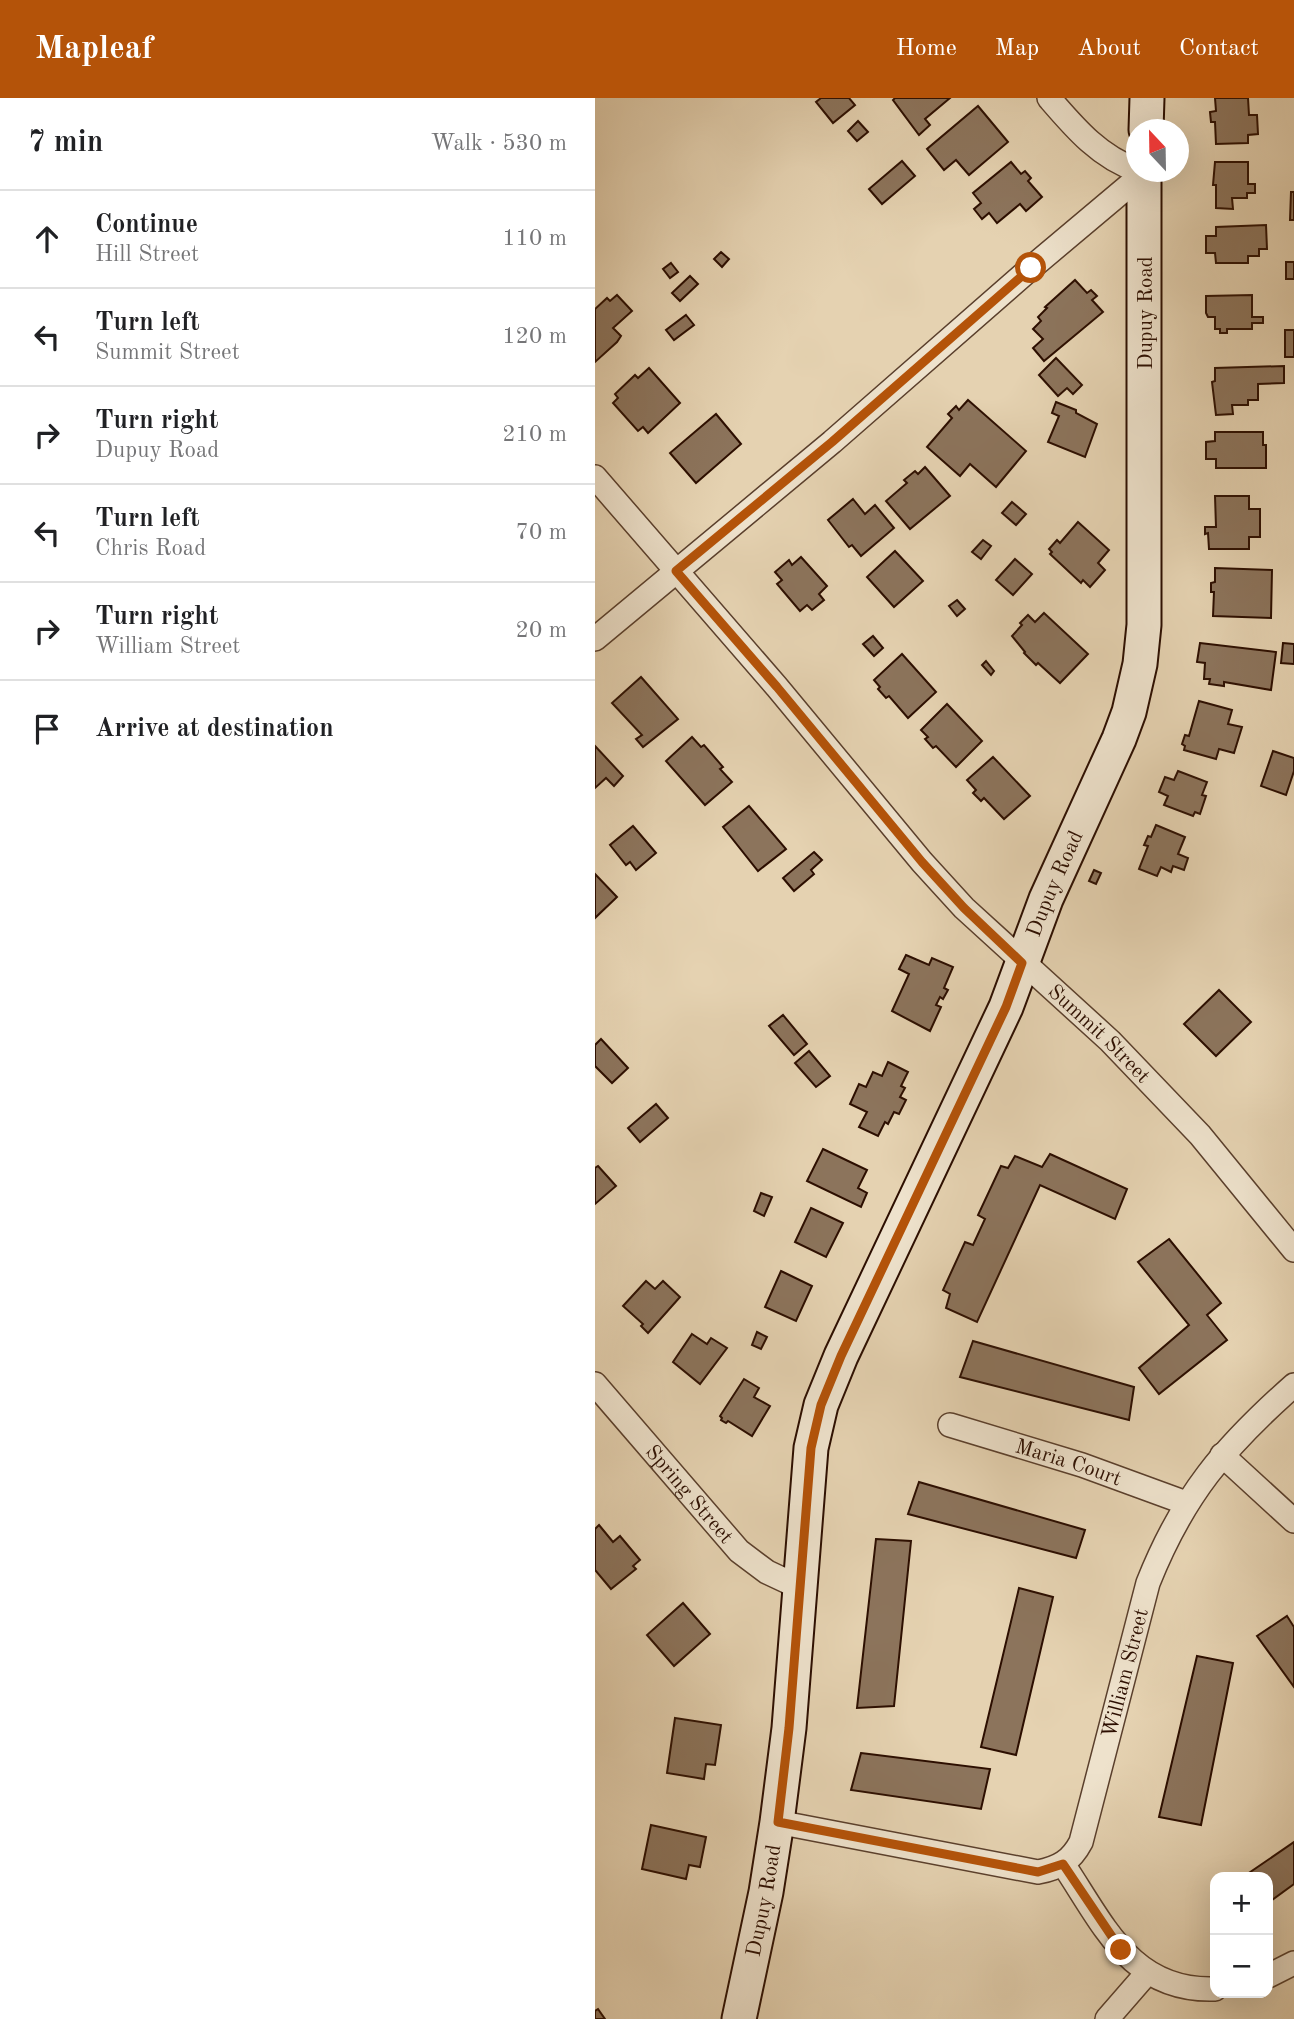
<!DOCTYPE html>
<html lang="en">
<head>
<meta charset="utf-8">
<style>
  body { margin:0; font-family:"Old Standard TT",serif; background:#f2f2f2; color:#202124 }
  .controls { position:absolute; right:21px; bottom:21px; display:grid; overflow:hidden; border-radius:14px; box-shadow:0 7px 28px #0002 }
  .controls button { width:63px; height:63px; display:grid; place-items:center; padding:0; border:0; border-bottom:2px solid #e0e0e0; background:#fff; color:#202124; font:35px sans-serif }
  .compass { position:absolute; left:531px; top:21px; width:63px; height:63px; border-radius:50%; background:#fff; box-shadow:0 7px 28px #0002; rotate:338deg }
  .stop { position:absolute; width:21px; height:21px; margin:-16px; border:5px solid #b45309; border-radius:50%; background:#fff }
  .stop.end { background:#b45309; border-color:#fff; box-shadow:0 2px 7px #0008 }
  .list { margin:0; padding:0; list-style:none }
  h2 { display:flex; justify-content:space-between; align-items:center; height:91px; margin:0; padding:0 28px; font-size:30px }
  h2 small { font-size:23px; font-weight:400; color:#757577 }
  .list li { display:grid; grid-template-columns:46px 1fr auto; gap:21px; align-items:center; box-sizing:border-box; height:98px; padding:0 28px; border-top:2px solid #e0e0e0 }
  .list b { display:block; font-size:26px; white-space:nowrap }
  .list p { margin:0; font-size:23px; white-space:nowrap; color:#757577 }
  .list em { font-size:23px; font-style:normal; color:#757577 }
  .icon { flex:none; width:38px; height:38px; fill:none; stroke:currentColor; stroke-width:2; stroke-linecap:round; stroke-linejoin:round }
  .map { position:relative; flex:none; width:699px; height:1921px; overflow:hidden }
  header { display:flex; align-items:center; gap:42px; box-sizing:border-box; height:98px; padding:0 35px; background:#b45309; color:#fff }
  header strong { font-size:33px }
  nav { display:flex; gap:38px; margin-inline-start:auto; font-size:24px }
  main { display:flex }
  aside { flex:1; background:#fff }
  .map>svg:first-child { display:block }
  .building { fill:#8c745c; stroke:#2c0e00; stroke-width:2 }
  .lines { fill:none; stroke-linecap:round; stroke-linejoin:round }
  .street-casing { stroke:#5a3f2c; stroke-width:26 }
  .secondary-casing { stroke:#2c0e00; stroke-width:37 }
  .street { stroke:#eee2cc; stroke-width:23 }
  .secondary { stroke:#eee2cc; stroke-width:33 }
  .route { stroke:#b45309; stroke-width:9 }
  .labels { text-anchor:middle; stroke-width:5; stroke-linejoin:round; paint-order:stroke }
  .street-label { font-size:21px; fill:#2c0e00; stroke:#eee2cc }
</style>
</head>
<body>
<header>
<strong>Mapleaf</strong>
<nav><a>Home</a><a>Map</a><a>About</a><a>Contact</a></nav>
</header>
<main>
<aside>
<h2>7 min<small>Walk · 530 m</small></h2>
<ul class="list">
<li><svg class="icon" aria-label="ahead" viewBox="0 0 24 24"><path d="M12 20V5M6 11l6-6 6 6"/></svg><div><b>Continue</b><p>Hill Street</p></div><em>110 m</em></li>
<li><svg class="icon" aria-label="left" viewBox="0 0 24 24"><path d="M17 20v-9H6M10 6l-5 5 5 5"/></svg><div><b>Turn left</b><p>Summit Street</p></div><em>120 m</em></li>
<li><svg class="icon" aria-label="right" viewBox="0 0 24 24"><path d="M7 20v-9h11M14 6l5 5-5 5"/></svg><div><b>Turn right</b><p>Dupuy Road</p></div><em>210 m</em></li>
<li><svg class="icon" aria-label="left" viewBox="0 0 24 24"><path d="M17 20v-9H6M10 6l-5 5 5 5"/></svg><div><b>Turn left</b><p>Chris Road</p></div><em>70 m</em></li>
<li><svg class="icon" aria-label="right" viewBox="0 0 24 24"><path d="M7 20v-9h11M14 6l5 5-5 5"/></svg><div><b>Turn right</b><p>William Street</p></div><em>20 m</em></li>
<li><svg class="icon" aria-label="arrive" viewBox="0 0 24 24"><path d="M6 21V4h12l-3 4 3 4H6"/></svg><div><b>Arrive at destination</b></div></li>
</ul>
</aside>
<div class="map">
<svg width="699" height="1921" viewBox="0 0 699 1921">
  <rect width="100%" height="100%" fill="#e5d2b1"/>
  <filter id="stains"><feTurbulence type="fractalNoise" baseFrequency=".00286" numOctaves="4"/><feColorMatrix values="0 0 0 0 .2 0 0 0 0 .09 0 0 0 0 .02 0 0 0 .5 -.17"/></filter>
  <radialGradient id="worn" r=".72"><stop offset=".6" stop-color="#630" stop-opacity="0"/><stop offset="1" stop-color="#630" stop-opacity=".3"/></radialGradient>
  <g class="building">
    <polygon points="226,0 254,0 260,7 238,25 221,4"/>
    <polygon points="300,0 355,0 330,21 335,27 324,37 298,2"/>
    <polygon points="620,0 653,0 654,17 662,17 663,36 653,37 653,45 621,46 620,24 616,24 615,14 621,13"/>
    <polygon points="383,8 413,44 374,77 361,62 349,72 332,51"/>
    <polygon points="263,23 273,34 262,43 253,33"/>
    <polygon points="307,63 320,78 287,106 274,91"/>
    <polygon points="416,64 426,76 430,73 436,80 433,83 447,99 431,113 425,106 402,125 394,115 387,121 379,111 386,105 378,95"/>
    <polygon points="620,64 653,64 653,86 660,86 660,95 652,95 652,100 637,100 638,111 621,110 621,87 618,87"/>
    <polygon points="696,94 699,94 699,122 695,122"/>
    <polygon points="671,127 672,151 664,151 664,158 653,158 653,165 621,165 620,155 611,155 611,138 621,138 621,129"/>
    <polygon points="126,154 134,161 127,169 119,161"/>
    <rect x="691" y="164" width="8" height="17"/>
    <polygon points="76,165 83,174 75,180 68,171"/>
    <polygon points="95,178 103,186 85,203 77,195"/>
    <polygon points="480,182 492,195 496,192 502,198 497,202 508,214 449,263 438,250 448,241 438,231 446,223 443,219 452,210 450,209"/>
    <polygon points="22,197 37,213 18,230 26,238 22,244 0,264 0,211 12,200 15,203"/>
    <polygon points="657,197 657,219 668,219 668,225 657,225 657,231 632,231 632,235 625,235 625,231 620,231 620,219 613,219 611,215 611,198"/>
    <polygon points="91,217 99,227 79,242 71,232"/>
    <rect x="690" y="232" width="9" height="27"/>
    <polygon points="461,260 487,287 478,296 472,290 463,298 444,277"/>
    <polygon points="689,268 689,285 663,286 663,302 653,302 653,307 637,307 638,316 621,317 617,284 620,283 620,270"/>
    <polygon points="54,270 85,305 53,335 48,329 43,333 18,305 23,300 20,296 40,277 43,280"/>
    <polygon points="373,302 431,353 401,389 375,366 365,378 332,349 357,320 353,316 361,308 364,312"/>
    <polygon points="461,304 481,312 481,315 502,326 490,359 453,344 464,318 457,315"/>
    <polygon points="121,316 146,346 101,385 75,355"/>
    <polygon points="620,334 668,334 668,347 671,347 671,370 621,370 621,361 611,361 611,344 620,343"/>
    <polygon points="330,369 355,398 315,431 291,403 312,385 309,382 320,373 323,376"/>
    <polygon points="620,398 654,398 654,411 665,411 665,439 654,439 654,451 614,451 613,435 610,436 610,429 621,429"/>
    <polygon points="258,401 270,416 280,407 299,430 266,458 257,447 254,449 233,422"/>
    <polygon points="417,404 431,416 421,427 407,415"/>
    <polygon points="483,424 514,452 503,465 510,472 495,489 488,482 486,485 455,456 457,454 454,451 462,442 465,445"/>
    <polygon points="388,442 396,448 386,461 377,454"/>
    <polygon points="300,453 328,483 299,509 272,479"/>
    <polygon points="206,459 232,488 224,496 229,502 217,512 212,507 205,513 182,486 187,482 180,474 194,462 197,467"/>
    <polygon points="420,461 437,476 418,497 401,482"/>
    <polygon points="620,470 677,472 676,520 618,518 619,494 616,494 616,485 620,484"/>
    <polygon points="362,502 370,511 362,518 354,508"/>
    <polygon points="449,515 493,556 465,585 443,565 441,567 429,555 430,554 417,538 427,527 425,525 433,517 440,524"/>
    <polygon points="278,538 288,550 279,558 268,546"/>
    <polygon points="605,545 681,554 676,592 629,584 629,588 614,586 615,581 609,581 610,565 602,564"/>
    <polygon points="688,545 699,546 699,566 686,565"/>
    <polygon points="307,556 341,594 313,620 294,598 291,600 283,591 285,589 279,582"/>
    <polygon points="391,563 399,573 396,577 387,567"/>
    <polygon points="46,579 83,621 48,649 41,641 47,637 17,605"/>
    <polygon points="604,603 637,612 633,626 647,629 639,655 624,651 621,661 589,652 590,648 587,646 590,637 594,638"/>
    <polygon points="352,606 387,643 361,669 341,648 338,650 330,641 333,639 326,632"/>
    <polygon points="97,639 106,649 109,647 128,669 125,671 137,684 110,707 71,663"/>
    <polygon points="0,648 28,678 19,688 11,680 0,690"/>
    <polygon points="678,653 699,660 699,673 691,697 666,688"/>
    <polygon points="398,659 435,698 409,721 389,700 386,703 378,695 381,692 372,682"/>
    <polygon points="583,673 612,684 607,697 611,698 605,716 600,714 598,718 569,707 573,698 564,694 570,679 579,682"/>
    <polygon points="154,708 191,751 163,773 128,729"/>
    <polygon points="561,727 590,739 583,756 593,760 589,772 578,768 576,774 566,769 562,778 544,771 553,748 549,747 553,738 556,739"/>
    <polygon points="38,728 61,755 41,772 35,764 31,767 15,747"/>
    <polygon points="219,754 227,762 216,772 219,776 199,793 188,780"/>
    <polygon points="499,772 506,775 501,786 494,783"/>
    <polygon points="0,776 22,799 0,820"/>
    <polygon points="311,857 334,867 337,860 358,869 349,890 353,892 348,901 345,899 341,907 346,909 335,933 297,913 314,876 304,871"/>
    <polygon points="624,892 656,924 621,958 589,926"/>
    <polygon points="188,917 212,946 199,957 174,928"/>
    <polygon points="6,941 33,970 17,985 0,968 0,947"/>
    <polygon points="214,953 235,978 221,989 200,965"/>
    <polygon points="293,964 313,974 306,988 310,990 305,999 311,1002 304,1016 299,1014 293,1026 290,1024 283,1038 264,1029 272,1014 255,1006 264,986 271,989 278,974 287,978"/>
    <polygon points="61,1006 73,1020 45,1044 33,1030"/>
    <polygon points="228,1051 272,1072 263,1090 272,1095 266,1109 212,1083"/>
    <polygon points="455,1056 532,1091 520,1121 445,1087 382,1224 351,1210 355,1196 348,1192 370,1144 378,1147 390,1121 383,1117 406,1068 413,1070 420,1058 447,1069"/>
    <polygon points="3,1068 21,1088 0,1106 0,1070"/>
    <polygon points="166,1095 177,1099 169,1118 159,1113"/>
    <polygon points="216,1110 248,1125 231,1159 200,1144"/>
    <polygon points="574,1141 626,1205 612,1217 632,1242 564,1296 544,1270 594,1227 543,1164"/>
    <polygon points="186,1173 217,1188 201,1223 170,1209"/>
    <polygon points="51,1183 60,1191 68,1183 85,1199 53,1235 46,1228 48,1226 28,1208"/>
    <polygon points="162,1234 172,1239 166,1251 157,1247"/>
    <polygon points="97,1236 112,1246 116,1240 132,1250 105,1286 78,1264"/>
    <polygon points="378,1243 539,1289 534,1322 365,1279"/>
    <polygon points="149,1281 164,1290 159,1299 175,1308 157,1338 133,1323 131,1325 126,1322 127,1320 125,1318"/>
    <polygon points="324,1384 490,1432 481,1460 313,1416"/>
    <polygon points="4,1427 18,1444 25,1438 45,1462 38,1468 41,1471 16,1491 0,1472 0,1431"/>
    <polygon points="281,1441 316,1443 299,1608 262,1610"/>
    <polygon points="424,1490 458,1499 421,1657 386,1649"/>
    <polygon points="88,1505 115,1536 79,1568 52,1537"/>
    <polygon points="692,1518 699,1529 699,1589 662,1538"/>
    <polygon points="602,1558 638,1565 606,1727 564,1719"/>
    <polygon points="80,1620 126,1627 120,1667 111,1666 109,1681 72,1675"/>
    <polygon points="266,1655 395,1671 386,1711 256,1692"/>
    <polygon points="56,1727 111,1739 105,1769 94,1767 91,1781 47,1771"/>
    <polygon points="699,1744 699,1786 673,1805 673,1779 648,1779"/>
    <polygon points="3,1911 10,1921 0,1921 0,1913"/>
  </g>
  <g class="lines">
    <g class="street-casing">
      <g id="street">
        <path d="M454,0C479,29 504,59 542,72"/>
        <path id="s1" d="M0,379L182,589L327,764L369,810L515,943L605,1037L699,1152"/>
        <polyline points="0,541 237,344 436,170 549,75"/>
        <path id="s2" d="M0,1286L144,1453L172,1474L204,1489"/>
        <path id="s3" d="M355,1327L487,1367L591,1405"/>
        <polyline points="627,1357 699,1423"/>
        <path id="s4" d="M182,1724L443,1774C464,1770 476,1763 486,1744L553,1485C588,1397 629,1349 699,1287"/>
        <path d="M468,1766C509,1827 536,1894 620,1891"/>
        <polyline points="673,1878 699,1865"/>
        <polyline points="512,1921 552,1875"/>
      </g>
    </g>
    <g class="secondary-casing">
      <g id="secondary">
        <polyline points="551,32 552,0"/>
        <path id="s5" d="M144,1921L171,1794L182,1724L194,1630L216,1350L226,1307L246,1258L411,909L451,801L524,641L534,614L545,566L549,527V74"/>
      </g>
    </g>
    <use href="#street" class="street"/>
    <use href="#secondary" class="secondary"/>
  </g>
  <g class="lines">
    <polyline class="route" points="436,170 237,344 81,473 182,589 327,764 369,810 427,865 411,909 246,1258 226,1307 216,1350 194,1630 183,1724 443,1774 468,1766 526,1852"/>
  </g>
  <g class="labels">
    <g class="street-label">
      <text transform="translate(550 215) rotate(-90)" y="7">Dupuy Road</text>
      <text dy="7" stroke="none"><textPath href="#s5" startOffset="1192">Dupuy Road</textPath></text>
      <text dy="7" stroke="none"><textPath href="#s1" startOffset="752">Summit Street</textPath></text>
      <text dy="7" stroke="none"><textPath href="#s3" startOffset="124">Maria Court</textPath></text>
      <text dy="7" stroke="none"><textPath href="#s2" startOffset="145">Spring Street</textPath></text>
      <text dy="7" stroke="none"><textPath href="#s4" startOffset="495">William Street</textPath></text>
      <text dy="7" stroke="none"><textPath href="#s5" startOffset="121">Dupuy Road</textPath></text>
    </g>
  </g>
  <rect width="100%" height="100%" filter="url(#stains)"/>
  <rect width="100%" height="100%" fill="url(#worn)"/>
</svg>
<div class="controls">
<button>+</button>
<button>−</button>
</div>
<svg class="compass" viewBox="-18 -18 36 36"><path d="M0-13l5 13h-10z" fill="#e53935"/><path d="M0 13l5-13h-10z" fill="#757577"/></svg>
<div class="stop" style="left:436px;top:170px"></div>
<div class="stop end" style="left:526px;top:1852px"></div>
</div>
</main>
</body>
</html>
